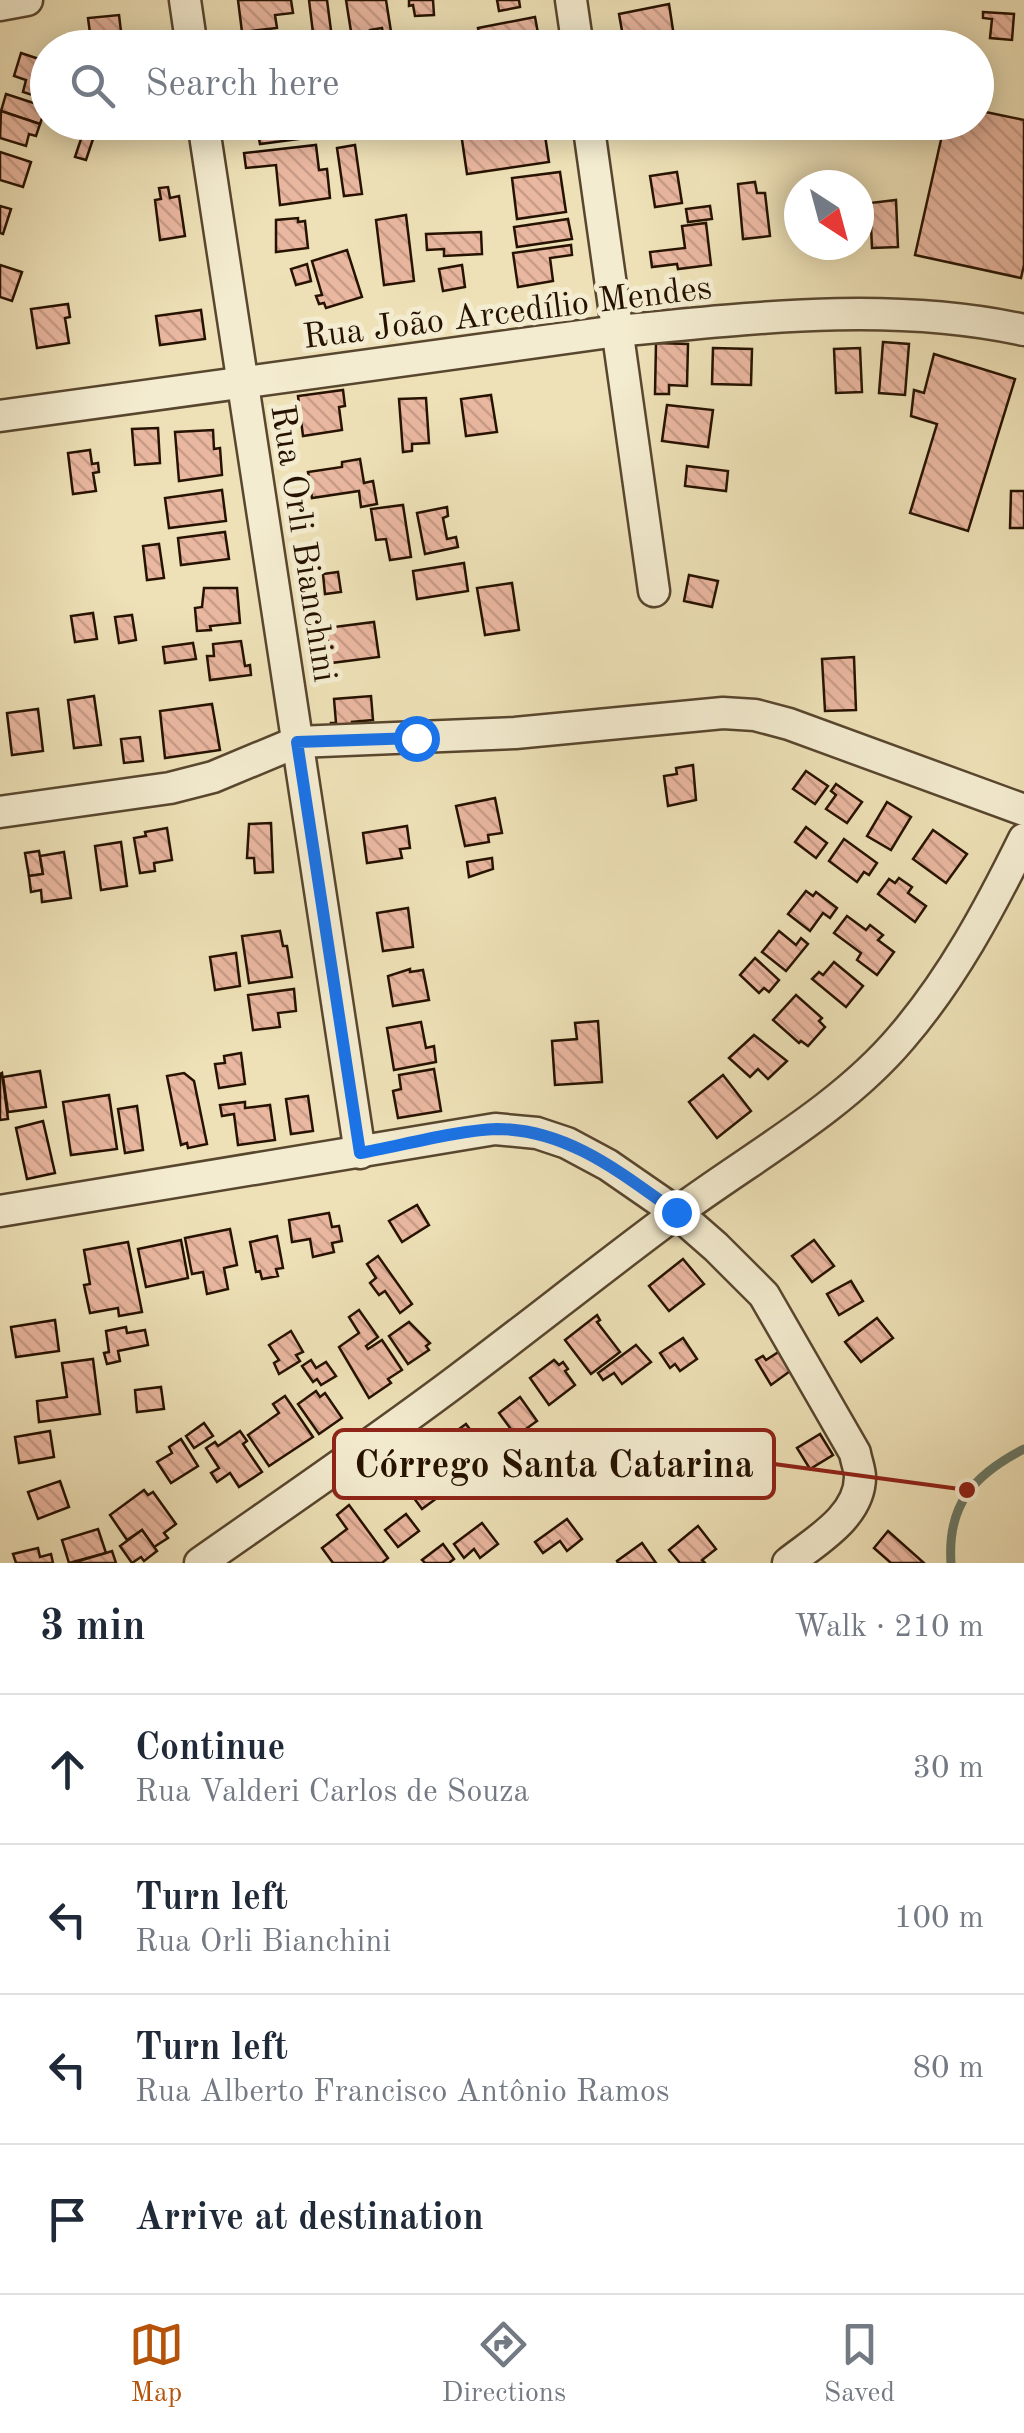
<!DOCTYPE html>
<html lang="en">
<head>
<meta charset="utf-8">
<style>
  body { margin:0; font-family:"Old Standard TT",serif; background:#f2f2f3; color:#1f2937 }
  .compass { position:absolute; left:784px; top:170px; width:90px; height:90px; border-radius:50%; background:#fff; box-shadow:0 5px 25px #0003; rotate:144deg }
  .stop { position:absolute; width:30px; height:30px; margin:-22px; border:8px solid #1a73e8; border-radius:50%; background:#fff }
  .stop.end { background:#1a73e8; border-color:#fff; box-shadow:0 2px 10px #0008 }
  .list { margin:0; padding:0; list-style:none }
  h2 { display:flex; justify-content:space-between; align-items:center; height:130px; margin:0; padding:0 40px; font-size:42px }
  h2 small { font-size:32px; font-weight:400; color:#747a83 }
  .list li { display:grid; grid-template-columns:65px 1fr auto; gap:30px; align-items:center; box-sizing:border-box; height:150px; padding:0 40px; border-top:2px solid #e0e1e3 }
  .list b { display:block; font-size:38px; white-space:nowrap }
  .list p { margin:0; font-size:32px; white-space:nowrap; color:#747a83 }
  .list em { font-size:32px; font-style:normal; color:#747a83 }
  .icon { flex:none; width:55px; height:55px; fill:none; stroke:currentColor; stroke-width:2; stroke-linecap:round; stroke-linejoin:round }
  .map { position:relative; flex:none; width:1024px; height:1563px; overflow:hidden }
  .search { position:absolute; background:#fff; box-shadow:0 5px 25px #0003; left:30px; right:30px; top:30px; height:110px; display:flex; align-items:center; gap:25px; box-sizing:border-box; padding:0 35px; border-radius:55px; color:#747a83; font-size:38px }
  .sheet { height:730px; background:#fff }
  nav { display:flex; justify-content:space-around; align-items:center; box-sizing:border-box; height:140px; border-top:2px solid #e0e1e3; background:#fff; font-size:28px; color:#747a83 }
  nav a { display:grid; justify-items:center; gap:5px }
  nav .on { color:#b45309 }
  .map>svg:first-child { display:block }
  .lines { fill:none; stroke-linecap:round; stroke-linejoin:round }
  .stream { stroke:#6b7967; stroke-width:9 }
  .building { fill:url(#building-back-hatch); stroke:#261200; stroke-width:2.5 }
  .minor-casing { stroke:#58462e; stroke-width:35 }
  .minor { stroke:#f4ecd0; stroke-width:30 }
  .route { stroke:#1a73e8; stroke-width:12 }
  .labels { text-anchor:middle; stroke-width:10; stroke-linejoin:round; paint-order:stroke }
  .street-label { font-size:35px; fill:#261200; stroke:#f4ecd0 }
  .leader { fill:none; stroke:#8f2418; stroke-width:4 }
  .callout-dot { fill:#8f2418; stroke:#f4ecd0; stroke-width:4 }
  .callout { fill:#f4ecd0; stroke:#8f2418; stroke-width:4 }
  .callout-label { font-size:38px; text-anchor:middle; font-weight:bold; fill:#261200 }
</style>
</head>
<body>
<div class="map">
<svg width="1024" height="1563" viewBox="0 0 1024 1563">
  <defs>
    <pattern id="building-back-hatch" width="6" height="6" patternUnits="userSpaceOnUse" patternTransform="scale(2.5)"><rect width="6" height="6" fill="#eab7a0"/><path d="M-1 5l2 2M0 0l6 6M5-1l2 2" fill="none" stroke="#c99c88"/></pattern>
  </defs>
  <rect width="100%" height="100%" fill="#eee1b7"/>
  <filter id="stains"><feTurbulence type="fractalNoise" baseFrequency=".002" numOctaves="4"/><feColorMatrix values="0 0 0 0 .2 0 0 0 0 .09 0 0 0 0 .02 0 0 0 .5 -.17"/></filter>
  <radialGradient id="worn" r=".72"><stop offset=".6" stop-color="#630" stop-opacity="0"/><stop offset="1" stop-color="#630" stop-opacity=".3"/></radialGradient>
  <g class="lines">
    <path class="stream" d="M951,1563C947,1504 974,1475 1024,1449"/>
  </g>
  <g class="building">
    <polygon points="238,0 291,0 293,13 275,15 277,28 242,32"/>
    <polygon points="309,0 327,0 332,38 314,41"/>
    <polygon points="346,0 386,0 392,38 384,39 382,28 370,30 371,41 353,44"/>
    <polygon points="409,0 433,0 434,15 415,16 413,5 409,6"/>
    <polygon points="497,0 519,0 520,7 499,11"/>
    <polygon points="669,4 675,43 625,48 619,14"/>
    <polygon points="983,12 1014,14 1012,40 990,38 992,19 983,18"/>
    <polygon points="119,15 123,48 92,48 88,18"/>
    <polygon points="535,17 540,44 482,48 478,28"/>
    <polygon points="21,53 48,62 48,100 23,92 26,80 14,76"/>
    <polygon points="6,94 46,107 40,124 1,111"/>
    <polygon points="976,110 1024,120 1024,265 1021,278 915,255 945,122 976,122"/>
    <polygon points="1,111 40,124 36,136 29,134 26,146 0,138"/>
    <polygon points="256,122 296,122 299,139 260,144"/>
    <polygon points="532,122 543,122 549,162 467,174 461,133"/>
    <polygon points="635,122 685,122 686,131 636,133"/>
    <polygon points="84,130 95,133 86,160 75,157"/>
    <polygon points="316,145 319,170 327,169 330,198 280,205 276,165 246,168 244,153"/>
    <polygon points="355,145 362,194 344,196 337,148"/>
    <polygon points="0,152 31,162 23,187 0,180"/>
    <polygon points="560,172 566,212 517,219 512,178"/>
    <polygon points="677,172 682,203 655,207 650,176"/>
    <polygon points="755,182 757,193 765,193 770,236 743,239 738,184"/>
    <polygon points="168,187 170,198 179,196 185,236 160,240 155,200 161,199 159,188"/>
    <polygon points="896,200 898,247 872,248 870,203"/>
    <polygon points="0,206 11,209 3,234 0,233"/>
    <polygon points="710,206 712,219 688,222 686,209"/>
    <polygon points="406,215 414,281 384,285 376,220"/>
    <polygon points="298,218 298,222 305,221 308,248 276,252 276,220"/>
    <polygon points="568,219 572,239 517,247 514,227"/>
    <polygon points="706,223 711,265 678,269 677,264 652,267 650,252 685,248 682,226"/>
    <polygon points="481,232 482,254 444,256 444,249 427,250 426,234"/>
    <polygon points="571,245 572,255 550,258 553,281 518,287 513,253"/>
    <polygon points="347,250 362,297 326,308 324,303 319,304 316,296 322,295 312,261"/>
    <polygon points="307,264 311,281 296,285 291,269"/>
    <polygon points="0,265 22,272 12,301 0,297"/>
    <polygon points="462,265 465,287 443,291 439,269"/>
    <polygon points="68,304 70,317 65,318 69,343 37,348 31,309"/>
    <polygon points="201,310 205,339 160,345 156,316"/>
    <polygon points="883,342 909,344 905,395 879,393"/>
    <polygon points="656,343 688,344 687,386 669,385 669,394 655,394"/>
    <polygon points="713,348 752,349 751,385 712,384"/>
    <polygon points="860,348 862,392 836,393 834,349"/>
    <polygon points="934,354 1015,379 968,531 910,513 937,424 911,416 914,390 924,393"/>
    <polygon points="343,390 345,406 339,407 342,430 303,436 298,396"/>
    <polygon points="491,395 497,432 466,436 461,399"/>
    <polygon points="426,398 429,443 412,444 412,451 403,452 399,399"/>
    <polygon points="667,405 713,410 708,447 662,441"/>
    <polygon points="158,428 160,463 135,465 132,429"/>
    <polygon points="213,430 214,449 220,448 222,475 179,481 175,432"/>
    <polygon points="90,450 92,464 98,463 99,472 93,473 96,491 73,494 68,453"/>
    <polygon points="360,459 364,483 373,481 377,504 361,507 359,491 312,498 308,472 342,467 342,462"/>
    <polygon points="687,466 728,471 726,491 685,486"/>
    <polygon points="222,490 226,521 169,528 165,498"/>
    <polygon points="1011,491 1024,491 1024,528 1010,528"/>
    <polygon points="403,505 411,557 390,560 386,539 376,540 371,509"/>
    <polygon points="447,507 448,516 443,518 447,539 456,537 458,547 425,554 417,513"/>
    <polygon points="225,532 229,559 181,565 178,538"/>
    <polygon points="159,544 164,578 147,580 143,546"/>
    <polygon points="464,563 468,591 417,599 413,571"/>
    <polygon points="338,572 341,592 325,594 323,574"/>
    <polygon points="689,575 718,581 712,607 684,601"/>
    <polygon points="512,583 519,630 485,635 477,588"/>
    <polygon points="204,588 237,588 240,623 210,626 211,630 197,631 195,608 202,607"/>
    <polygon points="93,613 97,639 75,642 71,616"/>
    <polygon points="132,615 136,640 119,643 115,617"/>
    <polygon points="374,622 379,657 331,663 326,628"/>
    <polygon points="241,641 245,666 250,665 251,675 210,680 207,656 214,656 213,644"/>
    <polygon points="193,643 196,659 165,663 163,647"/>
    <polygon points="854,657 856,710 825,711 822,659"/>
    <polygon points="94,696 101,745 74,748 68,700"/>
    <polygon points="371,696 373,720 352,722 353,734 332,736 331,723 336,723 334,699"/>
    <polygon points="212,704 220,750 165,758 160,711"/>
    <polygon points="38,709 43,751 12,755 7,713"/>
    <polygon points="140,737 143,761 124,763 121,739"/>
    <polygon points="693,765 696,800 668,806 664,776 677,774 676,768"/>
    <polygon points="806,771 828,786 815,804 793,789"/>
    <polygon points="836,784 862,802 847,823 826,809 836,795 831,791"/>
    <polygon points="495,798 502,833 488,835 489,842 465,846 456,806"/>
    <polygon points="887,802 911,817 891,850 867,836"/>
    <polygon points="271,823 273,872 255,873 254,858 247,858 249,824"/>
    <polygon points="407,826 410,848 400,849 402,858 367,863 363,833"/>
    <polygon points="806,827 827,843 816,858 795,842"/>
    <polygon points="167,828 172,860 154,863 155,871 140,873 134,838 146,836 145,832"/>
    <polygon points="933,830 967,854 946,883 913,859"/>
    <polygon points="844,839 877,863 869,875 864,872 857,882 829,861"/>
    <polygon points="121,842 127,886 101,890 95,846"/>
    <polygon points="39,851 43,874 29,876 25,853"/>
    <polygon points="64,852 71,898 42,902 41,890 31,892 29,876 43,874 40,856"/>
    <polygon points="492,858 493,869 469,877 467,862"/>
    <polygon points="899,878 912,887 908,893 926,906 915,922 878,894 889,879 895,883"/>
    <polygon points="806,891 813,896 816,892 837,908 830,918 823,913 810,931 788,914"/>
    <polygon points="408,908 413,947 383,951 377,913"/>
    <polygon points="847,916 866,930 870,925 883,935 878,940 894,952 877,975 857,960 861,953 834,933"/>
    <polygon points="280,931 283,946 287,946 292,977 249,983 242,936"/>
    <polygon points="779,931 796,945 801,938 808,944 786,971 762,952"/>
    <polygon points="236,953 240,986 215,990 210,957"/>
    <polygon points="755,958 779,980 769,992 764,988 759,993 740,975"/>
    <polygon points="834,962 863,986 846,1007 812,979 819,972 823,975"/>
    <polygon points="410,969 410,972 423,970 429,1000 393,1006 388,976"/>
    <polygon points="294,989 296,1011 278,1013 280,1027 253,1030 248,995"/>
    <polygon points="796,995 822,1018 819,1021 825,1027 808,1046 801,1041 799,1043 773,1020"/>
    <polygon points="598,1021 602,1082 555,1085 552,1041 577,1039 575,1023"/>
    <polygon points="421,1022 426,1048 434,1046 436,1062 394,1070 387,1028"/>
    <polygon points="754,1035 787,1061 768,1079 758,1069 750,1077 729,1058"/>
    <polygon points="241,1053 245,1084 219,1088 215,1064 225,1063 224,1056"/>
    <polygon points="434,1069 441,1111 398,1118 393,1091 401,1089 399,1075"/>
    <polygon points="40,1071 46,1107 8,1112 3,1077"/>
    <polygon points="2,1073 8,1119 0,1120 0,1074"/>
    <polygon points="184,1073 194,1081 207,1144 188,1148 187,1143 181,1145 167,1076"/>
    <polygon points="723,1075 751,1111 717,1138 689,1102"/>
    <polygon points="109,1095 117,1149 71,1155 63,1102"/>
    <polygon points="308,1096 313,1131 291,1134 286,1099"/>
    <polygon points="245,1102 245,1108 270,1105 275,1140 238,1145 234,1114 222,1116 220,1105"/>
    <polygon points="137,1106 143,1150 125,1153 118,1109"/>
    <polygon points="43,1121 55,1173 27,1179 16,1128"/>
    <polygon points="417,1205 429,1225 402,1242 389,1221"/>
    <polygon points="329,1213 332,1227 339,1226 342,1241 332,1243 334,1252 313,1257 310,1239 292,1242 289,1220"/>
    <polygon points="230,1229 237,1265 224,1268 228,1289 207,1294 203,1272 192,1274 185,1238"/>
    <polygon points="277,1236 283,1268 276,1269 278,1276 262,1279 260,1271 256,1272 250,1242"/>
    <polygon points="181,1240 188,1278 146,1287 138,1249"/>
    <polygon points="814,1240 834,1266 812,1282 792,1256"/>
    <polygon points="128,1242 142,1312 119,1316 118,1308 90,1313 84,1285 90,1284 84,1250"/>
    <polygon points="378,1256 412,1304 400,1313 385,1291 379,1295 370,1283 376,1278 367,1264"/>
    <polygon points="683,1259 704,1284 669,1311 649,1286"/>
    <polygon points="851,1281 863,1301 839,1315 827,1294"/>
    <polygon points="359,1310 378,1337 366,1346 368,1349 382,1340 402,1370 388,1379 391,1383 369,1398 339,1347 359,1333 349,1317"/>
    <polygon points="597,1315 600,1320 597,1322 620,1352 591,1374 565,1340"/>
    <polygon points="877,1318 893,1338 861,1362 845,1342"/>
    <polygon points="55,1320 59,1351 16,1357 11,1327"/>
    <polygon points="409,1322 430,1343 426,1346 429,1350 408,1364 389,1336"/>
    <polygon points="126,1327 127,1333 145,1330 148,1345 118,1351 120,1361 107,1364 104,1353 109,1352 106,1331"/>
    <polygon points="291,1331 303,1352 296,1355 300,1361 279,1374 274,1363 279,1360 269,1345"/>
    <polygon points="683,1338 697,1359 680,1371 675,1364 670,1368 660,1353"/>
    <polygon points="636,1345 651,1362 622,1384 614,1373 603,1380 598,1373"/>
    <polygon points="780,1351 793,1369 771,1385 756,1360 763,1356 766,1360"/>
    <polygon points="93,1359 100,1414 39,1422 37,1401 67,1397 62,1363"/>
    <polygon points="311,1360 316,1368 326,1362 336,1376 321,1385 317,1379 313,1382 302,1366"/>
    <polygon points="554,1360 559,1365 563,1362 568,1369 565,1371 575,1385 549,1405 530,1378"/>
    <polygon points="161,1387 164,1409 137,1412 135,1390"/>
    <polygon points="316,1391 320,1397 325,1393 342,1418 319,1434 298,1404"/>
    <polygon points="285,1396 313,1437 269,1466 248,1435 279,1413 273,1404"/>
    <polygon points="520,1397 537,1421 516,1436 499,1413"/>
    <polygon points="204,1423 213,1436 194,1448 186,1436"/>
    <polygon points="466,1424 491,1457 466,1476 441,1442"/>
    <polygon points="50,1431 54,1457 19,1463 15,1437"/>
    <polygon points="240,1431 247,1441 243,1444 262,1472 239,1487 230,1473 217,1482 211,1473 219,1468 206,1448 215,1442 218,1446"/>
    <polygon points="820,1434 833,1455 810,1469 797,1448"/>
    <polygon points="181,1439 198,1466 171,1483 157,1462 172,1453 169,1447"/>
    <polygon points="435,1464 452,1487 422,1509 405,1486"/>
    <polygon points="60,1481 69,1507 38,1519 28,1492"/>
    <polygon points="144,1490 148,1495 153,1492 176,1524 164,1533 168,1538 154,1547 142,1530 127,1540 110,1515"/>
    <polygon points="349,1505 388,1558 382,1563 333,1563 322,1548 347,1529 337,1515"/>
    <polygon points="406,1514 419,1531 398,1547 385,1530"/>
    <polygon points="567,1519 582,1539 567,1551 560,1541 543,1553 535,1542"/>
    <polygon points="482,1523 498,1544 480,1558 474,1549 464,1558 454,1544"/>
    <polygon points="698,1526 716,1549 702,1560 705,1563 680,1563 669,1550"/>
    <polygon points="98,1529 106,1553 69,1563 62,1540"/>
    <polygon points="142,1530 157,1551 144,1561 141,1557 132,1563 120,1546"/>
    <polygon points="888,1531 924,1563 891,1563 874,1548"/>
    <polygon points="642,1543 656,1563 618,1563 617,1561"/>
    <polygon points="443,1544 454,1559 449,1563 425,1563 422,1560"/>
    <polygon points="38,1548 40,1557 51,1554 53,1563 16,1563 13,1554"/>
    <polygon points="112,1551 116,1563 72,1563 106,1553"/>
  </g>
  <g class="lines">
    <g class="minor-casing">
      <g id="minor">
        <polyline points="185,0 192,48"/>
        <polyline points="571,0 578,48"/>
        <polyline points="0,5 27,0"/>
        <polyline points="203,122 360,1153"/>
        <polyline points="588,122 654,591"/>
        <path d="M0,416L617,331C753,318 889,301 1024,330"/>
        <polyline points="0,812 170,788 213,777 297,742 515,733 723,713 755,715 789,724 1024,810"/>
        <path d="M0,1211L495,1129L537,1133L567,1143L608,1165L676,1212L716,1247L764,1295L855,1453C856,1460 860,1470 860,1477C860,1517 814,1542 788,1563"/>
        <path d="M200,1563C287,1502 374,1443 459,1379C531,1325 602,1268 675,1214C750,1158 840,1110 901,1038C952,979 990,908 1024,839"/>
      </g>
    </g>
    <use href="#minor" class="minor"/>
  </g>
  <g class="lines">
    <path class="route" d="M416,738L297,742L360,1153C399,1146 459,1130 497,1129C568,1129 622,1174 676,1212"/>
  </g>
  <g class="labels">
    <g class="street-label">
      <text transform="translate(507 311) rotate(-7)" y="12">Rua João Arcedílio Mendes</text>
      <text transform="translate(305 543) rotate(81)" y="12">Rua Orli Bianchini</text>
    </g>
  </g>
  <path class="leader" d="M967 1490L774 1464"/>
  <circle class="callout-dot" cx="967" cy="1490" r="10"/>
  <rect class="callout" x="334" y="1430" width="440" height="68" rx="10"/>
  <g class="callout-label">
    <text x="554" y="1477">Córrego Santa Catarina</text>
  </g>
  <rect width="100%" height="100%" filter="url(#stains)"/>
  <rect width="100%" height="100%" fill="url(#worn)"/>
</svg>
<svg class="compass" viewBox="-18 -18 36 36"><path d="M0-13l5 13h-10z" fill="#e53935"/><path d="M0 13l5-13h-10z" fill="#747a83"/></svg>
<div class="stop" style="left:416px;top:738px"></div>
<div class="stop end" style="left:676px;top:1212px"></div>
<div class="search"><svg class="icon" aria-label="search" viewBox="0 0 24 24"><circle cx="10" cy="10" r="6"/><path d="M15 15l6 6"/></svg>Search here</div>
</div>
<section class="sheet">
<h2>3 min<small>Walk · 210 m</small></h2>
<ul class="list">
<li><svg class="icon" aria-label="ahead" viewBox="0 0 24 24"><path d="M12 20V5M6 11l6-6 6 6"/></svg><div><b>Continue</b><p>Rua Valderi Carlos de Souza</p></div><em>30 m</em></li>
<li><svg class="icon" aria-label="left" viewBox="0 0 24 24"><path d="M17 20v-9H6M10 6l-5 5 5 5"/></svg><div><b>Turn left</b><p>Rua Orli Bianchini</p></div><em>100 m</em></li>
<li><svg class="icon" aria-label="left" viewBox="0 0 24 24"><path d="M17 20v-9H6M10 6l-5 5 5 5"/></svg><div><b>Turn left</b><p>Rua Alberto Francisco Antônio Ramos</p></div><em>80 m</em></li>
<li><svg class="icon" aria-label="arrive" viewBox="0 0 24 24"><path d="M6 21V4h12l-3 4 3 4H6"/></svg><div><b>Arrive at destination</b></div></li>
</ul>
</section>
<nav>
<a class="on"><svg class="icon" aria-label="map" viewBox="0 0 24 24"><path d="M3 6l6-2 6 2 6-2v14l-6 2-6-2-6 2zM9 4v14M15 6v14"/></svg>Map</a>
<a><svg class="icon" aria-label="directions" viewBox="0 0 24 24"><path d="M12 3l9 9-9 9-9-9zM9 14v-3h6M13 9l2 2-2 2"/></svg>Directions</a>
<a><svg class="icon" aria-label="saved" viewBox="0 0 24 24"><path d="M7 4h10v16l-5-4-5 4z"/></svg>Saved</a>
</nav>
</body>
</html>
